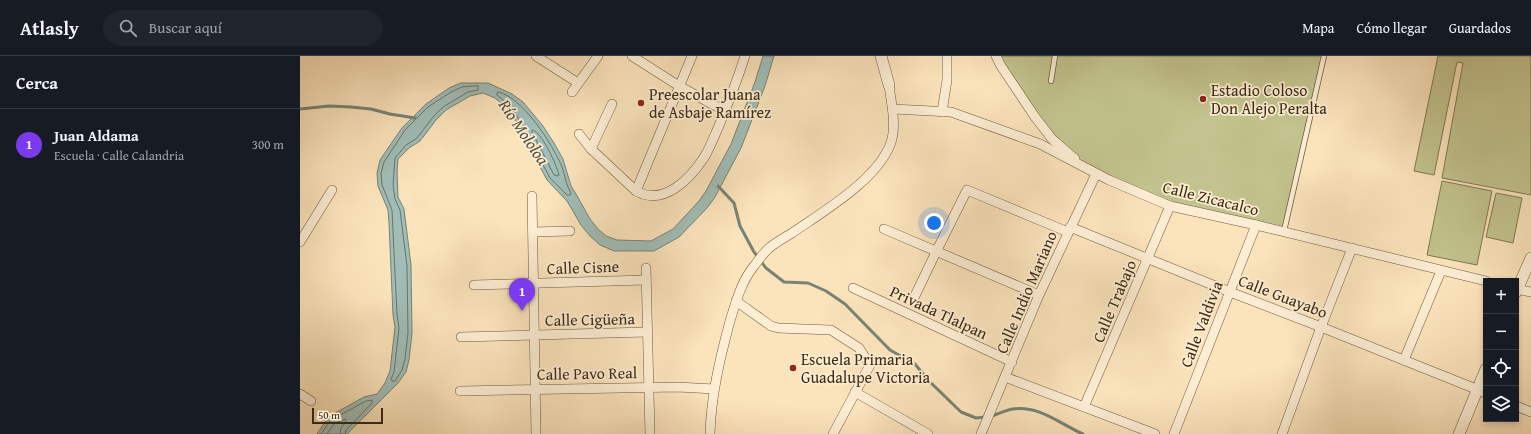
<!DOCTYPE html>
<html lang="es">
<head>
<meta charset="utf-8">
<style>
  body { margin:0; font-family:"Gentium Book Plus",serif; background:#20242c; color:#f1f3f6 }
  .controls { position:absolute; right:12px; bottom:12px; display:grid; overflow:hidden; border-radius:0px; box-shadow:0 2px 6px #0003 }
  .controls button { width:36px; height:36px; display:grid; place-items:center; padding:0; border:0; border-bottom:1px solid #363941; background:#171b24; color:#f1f3f6; font:20px sans-serif }
  .scale { position:absolute; left:12px; bottom:10px; width:71px; box-sizing:border-box; padding-left:4px; border:2px solid #3d2c13; border-top:0; font-size:11px; line-height:14px; white-space:nowrap; color:#3d2c13; -webkit-text-stroke:3px #fcedd3; paint-order:stroke }
  .you { position:absolute; left:634px; top:167px; width:14px; height:14px; margin:-10px; border:3px solid #fff; border-radius:50%; background:#1a73e8; box-shadow:0 0 0 6px #1a73e833 }
  .badge { display:grid; place-items:center; width:26px; height:26px; border-radius:50%; background:#7c3aed; color:#fff; font-size:13px; font-weight:700 }
  .pin { position:absolute; translate:-50% -33px; filter:drop-shadow(0 1px 2px #0008) }
  .pin::after { content:''; position:absolute; top:21px; width:14px; height:12px; background:inherit; clip-path:polygon(0 0,100% 0,50% 100%) }
  .list { margin:0; padding:0; list-style:none }
  h2 { display:flex; justify-content:space-between; align-items:center; height:52px; margin:0; padding:0 16px; font-size:17px }
  h2 small { font-size:13px; font-weight:400; color:#9ea1a6 }
  .list li { display:grid; grid-template-columns:26px 1fr auto; gap:12px; align-items:center; box-sizing:border-box; height:72px; padding:0 16px; border-top:1px solid #363941 }
  .list b { display:block; font-size:15px; white-space:nowrap }
  .list p { margin:0; font-size:13px; white-space:nowrap; color:#9ea1a6 }
  .list em { font-size:13px; font-style:normal; color:#9ea1a6 }
  .icon { flex:none; width:22px; height:22px; fill:none; stroke:currentColor; stroke-width:2; stroke-linecap:round; stroke-linejoin:round }
  .map { position:relative; flex:none; width:1231px; height:378px; overflow:hidden }
  header { display:flex; align-items:center; gap:24px; box-sizing:border-box; height:56px; padding:0 20px; background:#171b24; border-bottom:1px solid #363941 }
  header strong { font-size:19px }
  nav { display:flex; gap:22px; margin-inline-start:auto; font-size:14px }
  .search { width:280px; height:36px; background:#20242c; display:flex; align-items:center; gap:10px; box-sizing:border-box; padding:0 14px; border-radius:22px; color:#9ea1a6; font-size:15px }
  main { display:flex }
  aside { flex:1; background:#171b24 }
  .map>svg:first-child { display:block }
  .green { fill:#c2c38e; stroke:#807850 }
  .water { fill:#a0bdb7; stroke:#788375 }
  .lines { fill:none; stroke-linecap:round; stroke-linejoin:round }
  .shore { stroke:#6e7465; stroke-width:1 }
  .stream { stroke:#788375; stroke-width:3 }
  .service-casing { stroke:#6c5a3d; stroke-width:6 }
  .minor-casing { stroke:#6c5a3d; stroke-width:10 }
  .tertiary-casing { stroke:#6c5a3d; stroke-width:12 }
  .service { stroke:#fcedd3; stroke-width:4.5 }
  .minor { stroke:#fcedd3; stroke-width:9 }
  .tertiary { stroke:#fcedd3; stroke-width:11 }
  .poi-dot { fill:#8f2418; stroke:#fcedd3; stroke-width:1.5 }
  .labels { text-anchor:middle; stroke-width:3.5; stroke-linejoin:round; paint-order:stroke }
  .poi-label { font-size:16px; fill:#3d2c13; stroke:#fcedd3; text-anchor:start }
  .street-label { font-size:16px; fill:#3d2c13; stroke:#fcedd3 }
  .water-label { font-size:17px; font-style:italic; fill:#56503c; stroke:#fcedd3 }
</style>
</head>
<body>
<header>
<strong>Atlasly</strong>
<div class="search"><svg class="icon" aria-label="search" viewBox="0 0 24 24"><circle cx="10" cy="10" r="6"/><path d="M15 15l6 6"/></svg>Buscar aquí</div>
<nav><a>Mapa</a><a>Cómo llegar</a><a>Guardados</a></nav>
</header>
<main>
<aside>
<h2>Cerca<small></small></h2>
<ul class="list">
<li><span class="badge">1</span><div><b>Juan Aldama</b><p>Escuela · Calle Calandria</p></div><em>300 m</em></li>
</ul>
</aside>
<div class="map">
<svg width="1231" height="378" viewBox="0 0 1231 378">
  <rect width="100%" height="100%" fill="#fbe3bb"/>
  <filter id="stains"><feTurbulence type="fractalNoise" baseFrequency=".005" numOctaves="4"/><feColorMatrix values="0 0 0 0 .2 0 0 0 0 .09 0 0 0 0 .02 0 0 0 .5 -.17"/></filter>
  <radialGradient id="worn" r=".72"><stop offset=".6" stop-color="#630" stop-opacity="0"/><stop offset="1" stop-color="#630" stop-opacity=".3"/></radialGradient>
  <g class="green">
    <polygon points="696,0 1024,0 984,175 870,150 793,116 752,83"/>
    <polygon points="1138,0 1231,0 1231,139 1142,122 1163,7 1157,6 1134,119 1114,115"/>
    <polygon points="1142,125 1192,135 1177,209 1127,199"/>
    <polygon points="1196,137 1222,142 1213,187 1186,181"/>
  </g>
  <polygon class="water" points="463,0 474,0 465,30 441,92 415,141 407,152 379,181 354,195 314,195 300,189 290,180 281,169 267,145 247,124 214,62 206,51 195,42 183,37 170,40 146,54 136,64 120,85 109,92 98,103 97,116 98,141 104,153 111,209 112,277 109,304 106,316 98,327 47,378 17,378 28,361 64,341 77,338 85,327 90,315 95,271 93,259 89,167 88,154 78,130 77,117 80,104 95,82 102,72 126,48 149,32 161,27 188,27 212,38 223,46 243,70 254,87 263,103 271,130 276,138 290,163 298,173 306,180 317,184 351,185 373,173 399,145 406,135 431,88 455,26"/>
  <g class="lines">
    <g class="shore">
      <polygon points="178,30 178,34 168,36 143,51 133,61 117,82 106,89 95,102 93,129 95,143 100,154 107,210 108,277 105,303 102,314 95,325 92,325 91,323 94,316 99,272 97,258 92,154 82,129 81,117 84,106 105,74 128,51 151,36 162,31"/>
      <path d="M198,36C222,40 253,89 262,111C265,119 266,129 271,137L270,139H267L250,122L217,60L209,49L197,39Z"/>
      <path d="M233,74C243,78 256,108 259,119L258,120L254,119L232,76Z"/>
      <polyline points="21,378 31,364 66,345 72,344 72,347 46,374 45,378"/>
      <polyline points="27,378 34,368 45,363 46,366 41,372 40,378"/>
    </g>
    <g class="stream">
      <polyline points="0,53 29,50 51,51 71,53 90,58 115,62"/>
      <polyline points="418,130 434,147 440,170 454,196 466,212 484,226 508,227 526,235 545,248 590,294 615,308 627,323 661,356 676,362 686,361"/>
      <path d="M692,360C698,358 706,354 713,353C739,349 760,368 783,378"/>
    </g>
    <g class="service-casing">
      <g id="service">
        <polyline points="751,25 755,0"/>
        <polyline points="984,175 1024,0"/>
      </g>
    </g>
    <g class="minor-casing">
      <g id="minor">
        <polyline points="236,0 278,27"/>
        <polyline points="332,0 379,30 425,55"/>
        <polyline points="696,0 701,10 735,61 752,83 775,103"/>
        <polyline points="272,36 298,0"/>
        <polyline points="593,53 651,56 740,88 809,124 870,150 956,169 1186,225"/>
        <polyline points="642,56 647,24 647,0"/>
        <path d="M279,78L291,93L336,135C364,151 391,122 405,100C410,91 414,81 418,72C428,48 437,25 445,0"/>
        <polyline points="291,93 312,48"/>
        <polyline points="336,135 392,0"/>
        <polyline points="232,140 236,378"/>
        <polyline points="770,171 930,236 1021,271 1186,337"/>
        <polyline points="584,173 739,239"/>
        <polyline points="233,176 270,175"/>
        <polyline points="0,186 32,134"/>
        <polyline points="346,212 350,378"/>
        <polyline points="174,229 346,224"/>
        <polyline points="553,232 712,306"/>
        <polyline points="1216,233 1231,236"/>
        <polyline points="436,245 471,270 478,272 531,274 559,292 570,309 533,378"/>
        <polyline points="612,246 636,196 667,134 768,176"/>
        <polyline points="161,281 347,276"/>
        <polyline points="1104,304 1141,215"/>
        <polyline points="705,321 855,378"/>
        <polyline points="160,335 378,331 414,333"/>
        <polyline points="555,336 628,378"/>
        <polyline points="0,338 11,345"/>
        <polyline points="1216,350 1231,356"/>
        <polyline points="784,351 870,150"/>
        <path d="M410,378C411,340 420,302 430,265C436,246 441,226 454,210C458,205 462,199 467,194C474,187 484,182 492,177C524,155 582,121 592,83C596,67 591,45 589,29"/>
        <polyline points="681,378 739,239 796,118"/>
        <polyline points="874,378 956,169"/>
        <polyline points="982,378 1021,271 1052,192"/>
      </g>
    </g>
    <g class="tertiary-casing">
      <g id="tertiary">
        <polyline points="581,0 589,29"/>
        <polyline points="1216,236 1231,202"/>
        <polyline points="1159,378 1186,313"/>
      </g>
    </g>
    <use href="#service" class="service"/>
    <use href="#minor" class="minor"/>
    <use href="#tertiary" class="tertiary"/>
  </g>
  <g class="poi-dot">
    <circle cx="903" cy="43" r="4"/>
    <circle cx="341" cy="47" r="4"/>
    <circle cx="493" cy="312" r="4"/>
  </g>
  <g class="labels">
    <g class="poi-label">
      <text x="911" y="40">Estadio Coloso<tspan x="911" dy="18">Don Alejo Peralta</tspan></text>
      <text x="349" y="44">Preescolar Juana<tspan x="349" dy="18">de Asbaje Ramírez</tspan></text>
      <text x="501" y="309">Escuela Primaria<tspan x="501" dy="18">Guadalupe Victoria</tspan></text>
    </g>
    <g class="street-label">
      <text transform="translate(911 142) rotate(14)" y="6">Calle Zicacalco</text>
      <text transform="translate(283 211) rotate(-2)" y="6">Calle Cisne</text>
      <text transform="translate(726 236) rotate(-67)" y="6">Calle Indio Mariano</text>
      <text transform="translate(983 240) rotate(21)" y="6">Calle Guayabo</text>
      <text transform="translate(814 245) rotate(-67)" y="6">Calle Trabajo</text>
      <text transform="translate(639 256) rotate(25)" y="6">Privada Tlalpan</text>
      <text transform="translate(290 263) rotate(-1)" y="6">Calle Cigüeña</text>
      <text transform="translate(901 268) rotate(-69)" y="6">Calle Valdivia</text>
      <text transform="translate(287 317) rotate(-1)" y="6">Calle Pavo Real</text>
    </g>
    <g class="water-label">
      <text transform="translate(224 76) rotate(56)" y="6">Río Mololoa</text>
    </g>
  </g>
  <rect width="100%" height="100%" filter="url(#stains)"/>
  <rect width="100%" height="100%" fill="url(#worn)"/>
</svg>
<div class="controls">
<button>+</button>
<button>−</button>
<button><svg class="icon" aria-label="locate" viewBox="0 0 24 24"><circle cx="12" cy="12" r="6"/><path d="M12 2v4M12 18v4M2 12h4M18 12h4"/></svg></button>
<button><svg class="icon" aria-label="layers" viewBox="0 0 24 24"><path d="M12 4l9 5-9 5-9-5zM3 14l9 5 9-5"/></svg></button>
</div>
<div class="scale">50 m</div>
<div class="you"></div>
<div class="pin badge" style="left:222px;top:255px">1</div>
</div>
</main>
</body>
</html>
